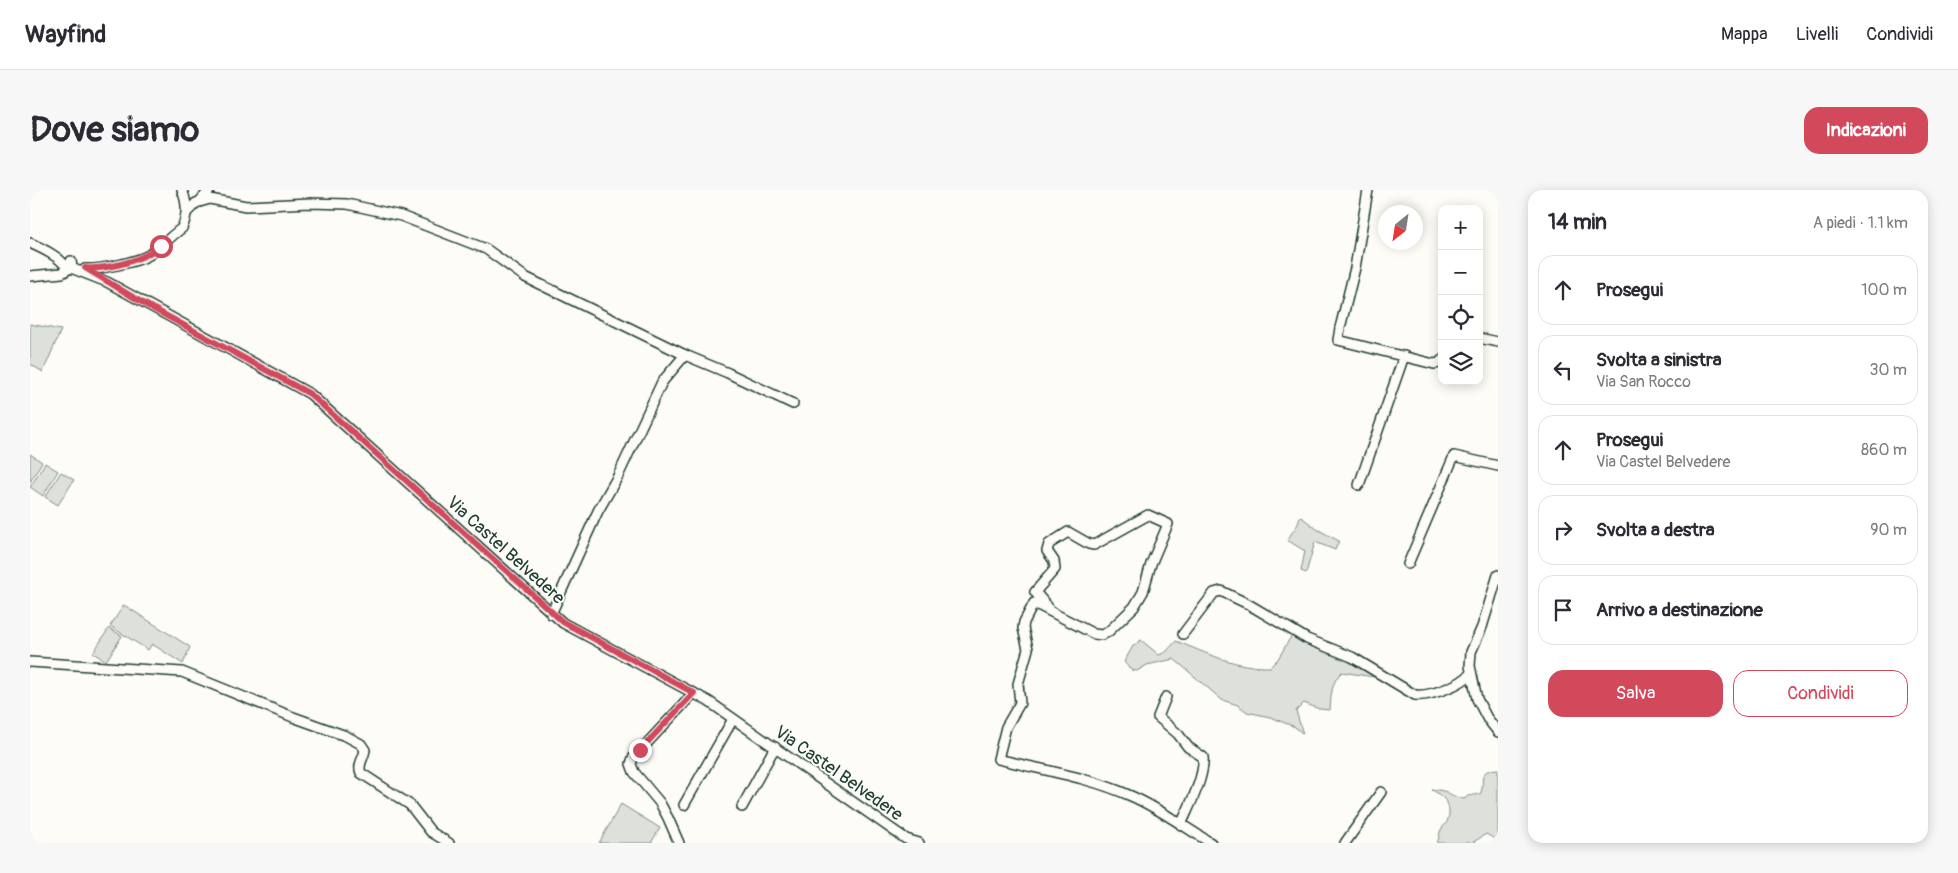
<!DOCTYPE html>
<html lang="it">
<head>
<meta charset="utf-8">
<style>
  body { margin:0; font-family:Pangolin,sans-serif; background:#f7f7f7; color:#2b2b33 }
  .controls { position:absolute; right:15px; top:15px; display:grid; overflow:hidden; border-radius:10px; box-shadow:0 2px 12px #0003 }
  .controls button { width:45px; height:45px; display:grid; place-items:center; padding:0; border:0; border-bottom:1px solid #e1e1e2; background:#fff; color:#2b2b33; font:25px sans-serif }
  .compass { position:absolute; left:1348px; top:15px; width:45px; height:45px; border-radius:50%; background:#fff; box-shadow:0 2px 12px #0003; rotate:210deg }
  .stop { position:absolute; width:15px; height:15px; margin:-11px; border:4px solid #d1495b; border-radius:50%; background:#fff }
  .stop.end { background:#d1495b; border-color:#fff; box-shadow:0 1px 5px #0008 }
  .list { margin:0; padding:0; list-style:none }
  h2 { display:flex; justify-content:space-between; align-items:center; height:65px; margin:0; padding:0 20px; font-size:21px }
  h2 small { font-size:16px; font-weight:400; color:#7c7c81 }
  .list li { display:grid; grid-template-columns:32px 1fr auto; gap:15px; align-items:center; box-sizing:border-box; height:70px; margin:0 10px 10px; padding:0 10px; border:1px solid #e1e1e2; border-radius:15px }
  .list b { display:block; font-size:19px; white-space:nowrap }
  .list p { margin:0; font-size:16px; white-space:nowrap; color:#7c7c81 }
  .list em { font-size:16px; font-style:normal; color:#7c7c81 }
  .actions { display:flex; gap:10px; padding:15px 20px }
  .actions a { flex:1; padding:11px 0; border:1px solid #d1495b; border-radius:15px; text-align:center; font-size:18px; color:#d1495b }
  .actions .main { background:#d1495b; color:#fff }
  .icon { flex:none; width:28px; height:28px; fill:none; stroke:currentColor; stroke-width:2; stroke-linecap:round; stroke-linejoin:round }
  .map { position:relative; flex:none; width:1468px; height:653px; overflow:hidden; border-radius:15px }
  header { display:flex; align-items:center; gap:30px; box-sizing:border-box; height:70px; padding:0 25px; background:#fff; border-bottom:1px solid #e1e1e2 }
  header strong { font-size:24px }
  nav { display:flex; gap:28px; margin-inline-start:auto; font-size:18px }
  .intro { display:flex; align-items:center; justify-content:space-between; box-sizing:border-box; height:120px; padding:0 30px }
  h1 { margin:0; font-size:35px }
  .button { padding:12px 22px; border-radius:15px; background:#d1495b; color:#fff; font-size:18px; font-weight:700 }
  main { display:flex; gap:30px; padding:0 30px }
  aside { flex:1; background:#fff; border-radius:15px; box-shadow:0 2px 12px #0003 }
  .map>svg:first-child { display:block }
  .green { fill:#dde0db; stroke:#7e8e88 }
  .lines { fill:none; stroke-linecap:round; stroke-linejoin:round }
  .minor-casing { stroke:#1f3d34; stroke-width:12 }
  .minor { stroke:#fdfcf7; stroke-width:9 }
  .route { stroke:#d1495b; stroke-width:6 }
  .labels { text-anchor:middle; stroke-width:4; stroke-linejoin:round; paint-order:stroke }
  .street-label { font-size:18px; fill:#1f3d34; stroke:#fdfcf7 }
</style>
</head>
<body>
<header>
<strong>Wayfind</strong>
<nav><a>Mappa</a><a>Livelli</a><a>Condividi</a></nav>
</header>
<div class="intro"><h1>Dove siamo</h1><a class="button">Indicazioni</a></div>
<main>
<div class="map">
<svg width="1468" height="653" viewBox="0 0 1468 653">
  <rect width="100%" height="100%" fill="#fdfcf7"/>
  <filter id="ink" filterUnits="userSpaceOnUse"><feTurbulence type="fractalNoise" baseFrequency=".02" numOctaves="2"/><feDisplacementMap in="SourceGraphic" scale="10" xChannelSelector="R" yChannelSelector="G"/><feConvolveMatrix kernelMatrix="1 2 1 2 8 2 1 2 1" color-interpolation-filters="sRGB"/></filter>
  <g filter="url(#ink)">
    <g class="green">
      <polygon points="0,134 31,140 13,182 0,174"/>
      <polygon points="0,264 12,272 0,292"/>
      <polygon points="15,273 28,281 13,306 0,297"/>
      <polygon points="31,282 44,290 28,315 15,307"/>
      <polygon points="1270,326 1287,339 1309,351 1305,360 1285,352 1276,383 1271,381 1275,361 1257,350 1268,334"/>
      <polygon points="94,415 160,457 153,474 122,454 118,460 80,436"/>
      <polygon points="79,438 92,446 76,471 63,463"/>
      <path d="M1263,443L1319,469L1350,488L1312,482C1301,491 1301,507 1300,520L1289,519L1274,513L1266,521L1273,544L1265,537L1240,527L1217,522L1208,515L1192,510L1144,469L1117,475L1107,481L1101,480L1094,472L1103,456L1111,450L1129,465L1136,462L1146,451C1176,463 1207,478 1240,477L1248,469Z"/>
      <path d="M1468,579V651L1456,644L1442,653H1407C1409,649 1409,645 1410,642C1411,638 1415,635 1417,632C1423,616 1415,607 1402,600C1420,599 1419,607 1434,609L1438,606L1450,604C1457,591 1444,581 1468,579Z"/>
      <polygon points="591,614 630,638 621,653 569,653"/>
    </g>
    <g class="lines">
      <g class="minor-casing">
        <g id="minor">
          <polyline points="1338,0 1325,78 1310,138 1308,150 1404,174 1409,173 1412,170"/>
          <polyline points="169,12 180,0"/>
          <polyline points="157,22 166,13 180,9 216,16 279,13 317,14 371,26 456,59 495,87 655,165 698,183 763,214"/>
          <path d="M0,53C13,59 29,66 37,78H41L77,92L280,204L533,433L678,511L876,649L889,653"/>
          <path d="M55,79C69,80 107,72 119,65C131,57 141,46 152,38C158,25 157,12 152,0"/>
          <polyline points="0,86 32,83 42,77 41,71"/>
          <polyline points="1449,148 1468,152"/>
          <polyline points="1329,295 1374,166"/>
          <polyline points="1378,374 1424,266 1468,276"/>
          <polyline points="1468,385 1452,437 1441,462 1440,476 1447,509 1457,528 1468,542"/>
          <path d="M1019,420L1017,416L1005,402L1025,379L1024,371L1017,361L1019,354L1038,342L1059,354L1064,355L1118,325L1138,334L1121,374L1113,402L1104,417L1078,442L1072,445L1064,444L1004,413L994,432L993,438L998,459L988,494L990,513L976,537L968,569C1012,580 1059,587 1101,606C1129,618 1154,637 1181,653"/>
          <polyline points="521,424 568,321 588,286 632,192 655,165"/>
          <path d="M1153,444L1184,403L1191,401L1218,414L1277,449L1322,467L1385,505C1399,507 1432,495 1441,483"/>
          <path d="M0,472L152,482L263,527L316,546L331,554L335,560C334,568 327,575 331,583L380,615L401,642L419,653"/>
          <path d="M1136,507L1128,527L1148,544L1158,557L1173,567C1175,587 1159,616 1151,635"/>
          <polyline points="654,615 703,529"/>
          <polyline points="712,617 745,557"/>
          <polyline points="649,653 638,628 630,613 604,582 601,574 603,568 664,503"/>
          <polyline points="1315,653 1351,602"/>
        </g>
      </g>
      <use href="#minor" class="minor"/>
    </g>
  </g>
  <g class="lines" filter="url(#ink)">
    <path class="route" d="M131,56C112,70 79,80 55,78L113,113L280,204L533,432L664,503L610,560"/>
  </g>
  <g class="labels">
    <g class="street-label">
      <text transform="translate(476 360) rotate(42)" y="6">Via Castel Belvedere</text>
      <text transform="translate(809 583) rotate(35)" y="6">Via Castel Belvedere</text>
    </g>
  </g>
</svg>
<div class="controls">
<button>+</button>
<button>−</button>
<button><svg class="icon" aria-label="locate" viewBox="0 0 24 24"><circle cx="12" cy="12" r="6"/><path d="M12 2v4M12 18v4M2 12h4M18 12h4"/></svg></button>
<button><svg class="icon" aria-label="layers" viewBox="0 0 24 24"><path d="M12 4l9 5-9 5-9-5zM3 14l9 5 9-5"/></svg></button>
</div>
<svg class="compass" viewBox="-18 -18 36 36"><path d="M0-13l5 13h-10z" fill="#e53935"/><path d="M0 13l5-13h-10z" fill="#7c7c81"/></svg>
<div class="stop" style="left:131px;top:56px"></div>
<div class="stop end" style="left:610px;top:560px"></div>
</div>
<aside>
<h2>14 min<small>A piedi · 1.1 km</small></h2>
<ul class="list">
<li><svg class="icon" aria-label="ahead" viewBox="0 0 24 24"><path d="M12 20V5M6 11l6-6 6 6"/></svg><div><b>Prosegui</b></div><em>100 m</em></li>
<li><svg class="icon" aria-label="left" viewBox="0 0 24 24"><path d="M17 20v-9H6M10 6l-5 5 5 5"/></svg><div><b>Svolta a sinistra</b><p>Via San Rocco</p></div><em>30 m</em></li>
<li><svg class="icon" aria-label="ahead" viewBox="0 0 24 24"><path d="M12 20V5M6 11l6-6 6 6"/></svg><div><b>Prosegui</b><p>Via Castel Belvedere</p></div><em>860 m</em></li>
<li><svg class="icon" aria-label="right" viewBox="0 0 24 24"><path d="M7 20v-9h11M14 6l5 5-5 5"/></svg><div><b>Svolta a destra</b></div><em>90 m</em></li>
<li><svg class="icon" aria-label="arrive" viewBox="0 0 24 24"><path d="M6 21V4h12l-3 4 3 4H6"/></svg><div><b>Arrivo a destinazione</b></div></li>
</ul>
<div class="actions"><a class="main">Salva</a><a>Condividi</a></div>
</aside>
</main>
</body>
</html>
